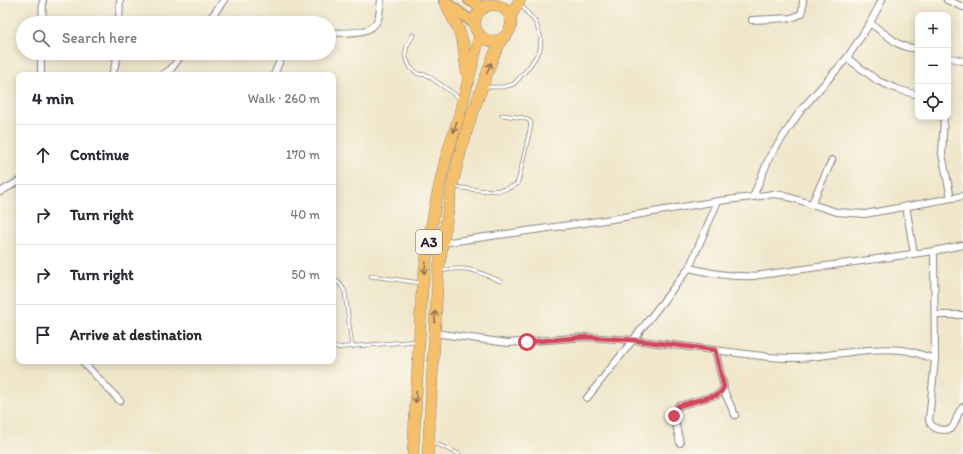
<!DOCTYPE html>
<html lang="en">
<head>
<meta charset="utf-8">
<style>
  body { margin:0; font-family:Itim,sans-serif; background:#f2f2f3; color:#2b2b33 }
  .controls { position:absolute; right:12px; top:12px; display:grid; overflow:hidden; border-radius:8px; box-shadow:0 2px 10px #0003 }
  .controls button { width:36px; height:36px; display:grid; place-items:center; padding:0; border:0; border-bottom:1px solid #e1e1e2; background:#fff; color:#2b2b33; font:20px sans-serif }
  .stop { position:absolute; width:12px; height:12px; margin:-9px; border:3px solid #d1495b; border-radius:50%; background:#fff }
  .stop.end { background:#d1495b; border-color:#fff; box-shadow:0 1px 4px #0008 }
  .list { margin:0; padding:0; list-style:none }
  h2 { display:flex; justify-content:space-between; align-items:center; height:52px; margin:0; padding:0 16px; font-size:17px }
  h2 small { font-size:13px; font-weight:400; color:#7c7c81 }
  .list li { display:grid; grid-template-columns:26px 1fr auto; gap:12px; align-items:center; box-sizing:border-box; height:60px; padding:0 16px; border-top:1px solid #e1e1e2 }
  .list b { display:block; font-size:15px; white-space:nowrap }
  .list em { font-size:13px; font-style:normal; color:#7c7c81 }
  .icon { flex:none; width:22px; height:22px; fill:none; stroke:currentColor; stroke-width:2; stroke-linecap:round; stroke-linejoin:round }
  .map { position:relative; flex:none; width:963px; height:454px; overflow:hidden }
  .search { position:absolute; background:#fff; box-shadow:0 2px 10px #0003; left:16px; top:16px; width:320px; height:44px; display:flex; align-items:center; gap:10px; box-sizing:border-box; padding:0 14px; border-radius:22px; color:#7c7c81; font-size:15px }
  .panel { position:absolute; background:#fff; box-shadow:0 2px 10px #0003; left:16px; top:72px; width:320px; height:292px; border-radius:8px }
  .map>svg:first-child { display:block }
  .lines { fill:none; stroke-linecap:round; stroke-linejoin:round }
  .service-casing { stroke:#898483; stroke-width:4.5 }
  .minor-casing { stroke:#898483; stroke-width:8 }
  .primary-casing { stroke:#898483; stroke-width:12 }
  .trunk-casing { stroke:#898483; stroke-width:12 }
  .service { stroke:#fff; stroke-width:3 }
  .minor { stroke:#fff; stroke-width:6 }
  .primary { stroke:#f6c06b; stroke-width:10 }
  .trunk { stroke:#f6c06b; stroke-width:11 }
  .oneway { stroke:#8c7153 }
  .route { stroke:#d1495b; stroke-width:5 }
  .labels { text-anchor:middle; stroke-width:3; stroke-linejoin:round; paint-order:stroke }
  .shield { fill:#fbf7ec; stroke:#636270; stroke-width:1 }
  .shield-label { font-size:14px; font-weight:bold; fill:#22223b }
</style>
</head>
<body>
<div class="map">
<svg width="963" height="454" viewBox="0 0 963 454">
  <rect width="100%" height="100%" fill="#fbf7ec"/>
  <filter id="ink" filterUnits="userSpaceOnUse"><feTurbulence type="fractalNoise" baseFrequency=".025" numOctaves="2"/><feDisplacementMap in="SourceGraphic" scale="8" xChannelSelector="R" yChannelSelector="G"/><feConvolveMatrix kernelMatrix="1 2 1 2 8 2 1 2 1" color-interpolation-filters="sRGB"/></filter>
  <filter id="wash" filterUnits="userSpaceOnUse"><feTurbulence type="fractalNoise" baseFrequency=".012" numOctaves="4" result="noise"/><feDisplacementMap in="SourceGraphic" scale="16" xChannelSelector="R" yChannelSelector="G"/><feGaussianBlur stdDeviation="0.9" result="paint"/><feColorMatrix in="noise" values="0 0 0 0 0 0 0 0 0 0 0 0 0 0 0 0 0 1.4 0 .05"/><feComposite in="paint" operator="in"/></filter>
  <g filter="url(#wash)">
    <rect width="100%" height="100%" fill="#f0e7cb"/>
  </g>
  <g filter="url(#ink)">
    <g class="lines">
      <g class="service-casing">
        <g id="service">
          <polyline points="413,35 407,46 405,56 410,67 418,74 427,75 461,99"/>
          <polyline points="485,87 503,87 514,84 529,67 540,50 541,38 536,23 521,5"/>
          <path d="M454,187C474,189 498,196 517,184L519,178L531,125L530,121L524,118L502,115"/>
          <path d="M441,271C466,265 477,271 500,281"/>
          <polyline points="371,276 421,283"/>
          <path d="M333,279C339,281 342,286 345,292L352,347"/>
          <polyline points="333,348 417,341"/>
          <polyline points="432,442 459,454"/>
        </g>
      </g>
      <g class="minor-casing">
        <g id="minor">
          <polyline points="947,0 963,7"/>
          <polyline points="752,20 791,18 797,16 802,13 803,0"/>
          <polyline points="42,23 43,0"/>
          <polyline points="119,23 120,0"/>
          <polyline points="207,23 224,0"/>
          <polyline points="870,23 897,43 906,47 918,49"/>
          <path d="M329,33C344,32 372,36 378,19C380,13 380,6 381,0"/>
          <polyline points="948,57 963,61"/>
          <polyline points="847,58 878,81 897,89 918,95"/>
          <polyline points="41,75 41,53"/>
          <polyline points="112,75 117,59 118,53"/>
          <polyline points="162,75 171,69 183,53"/>
          <polyline points="274,75 283,53"/>
          <polyline points="944,117 942,154 951,198"/>
          <polyline points="0,192 19,181"/>
          <polyline points="753,197 773,194 782,195 837,212 865,214 963,196"/>
          <polyline points="811,205 832,160"/>
          <polyline points="906,206 914,254"/>
          <polyline points="442,243 612,219 718,201"/>
          <path d="M934,251L935,359L929,421C933,430 942,431 951,429C957,423 956,413 963,407"/>
          <path d="M689,268C711,273 729,277 753,276L934,251L963,245"/>
          <polyline points="935,315 963,315"/>
          <polyline points="434,333 508,343 586,337 633,340 689,268 718,201 753,197 770,156 801,110 847,58 870,23 882,0"/>
          <polyline points="82,361 120,401"/>
          <polyline points="723,389 735,415"/>
          <path d="M587,398L633,340L770,357C783,358 797,359 810,357C841,354 871,347 902,350C913,351 924,356 935,359"/>
          <polyline points="680,443 674,416 678,406 717,395 721,392 724,387 715,350"/>
        </g>
      </g>
      <g class="primary-casing">
        <g id="primary">
          <polyline points="469,0 484,8"/>
          <polyline points="444,1 475,24"/>
        </g>
      </g>
      <g class="trunk-casing">
        <g id="trunk">
          <polyline points="445,2 458,28 463,43 467,74"/>
          <circle cx="493" cy="23" r="18"/>
          <polyline points="510,17 520,0"/>
          <polyline points="413,454 422,290 428,246 436,201 445,161 459,116 480,35"/>
          <polyline points="428,454 438,272 452,187 458,161 469,123 493,57 502,39"/>
        </g>
      </g>
      <use href="#service" class="service"/>
      <use href="#minor" class="minor"/>
      <use href="#primary" class="primary"/>
      <use href="#trunk" class="trunk"/>
    </g>
    <defs><path id="oneway-shaft" d="M-6 0H5M1.5-3L5.5 0L1.5 3" fill="none" stroke-width="1.6" stroke-linecap="round" stroke-linejoin="round"/></defs>
    <g class="oneway">
      <use href="#oneway-shaft" transform="translate(489 68) rotate(-69)"/>
      <use href="#oneway-shaft" transform="translate(455 127) rotate(107)"/>
      <use href="#oneway-shaft" transform="translate(425 268) rotate(98)"/>
      <use href="#oneway-shaft" transform="translate(435 317) rotate(-87)"/>
      <use href="#oneway-shaft" transform="translate(416 397) rotate(93)"/>
    </g>
  </g>
  <g class="lines" filter="url(#ink)">
    <polyline class="route" points="527,342 586,337 633,340 715,350 724,387 721,392 717,395 678,406 674,416"/>
  </g>
  <g class="labels">
    <rect class="shield" x="416" y="230" width="26" height="24" rx="3"/>
    <g class="shield-label">
      <text x="429" y="247">A3</text>
    </g>
  </g>
</svg>
<div class="controls">
<button>+</button>
<button>−</button>
<button><svg class="icon" aria-label="locate" viewBox="0 0 24 24"><circle cx="12" cy="12" r="6"/><path d="M12 2v4M12 18v4M2 12h4M18 12h4"/></svg></button>
</div>
<div class="stop" style="left:527px;top:342px"></div>
<div class="stop end" style="left:674px;top:416px"></div>
<div class="search"><svg class="icon" aria-label="search" viewBox="0 0 24 24"><circle cx="10" cy="10" r="6"/><path d="M15 15l6 6"/></svg>Search here</div>
<section class="panel">
<h2>4 min<small>Walk · 260 m</small></h2>
<ul class="list">
<li><svg class="icon" aria-label="ahead" viewBox="0 0 24 24"><path d="M12 20V5M6 11l6-6 6 6"/></svg><div><b>Continue</b></div><em>170 m</em></li>
<li><svg class="icon" aria-label="right" viewBox="0 0 24 24"><path d="M7 20v-9h11M14 6l5 5-5 5"/></svg><div><b>Turn right</b></div><em>40 m</em></li>
<li><svg class="icon" aria-label="right" viewBox="0 0 24 24"><path d="M7 20v-9h11M14 6l5 5-5 5"/></svg><div><b>Turn right</b></div><em>50 m</em></li>
<li><svg class="icon" aria-label="arrive" viewBox="0 0 24 24"><path d="M6 21V4h12l-3 4 3 4H6"/></svg><div><b>Arrive at destination</b></div></li>
</ul>
</section>
</div>
</body>
</html>
